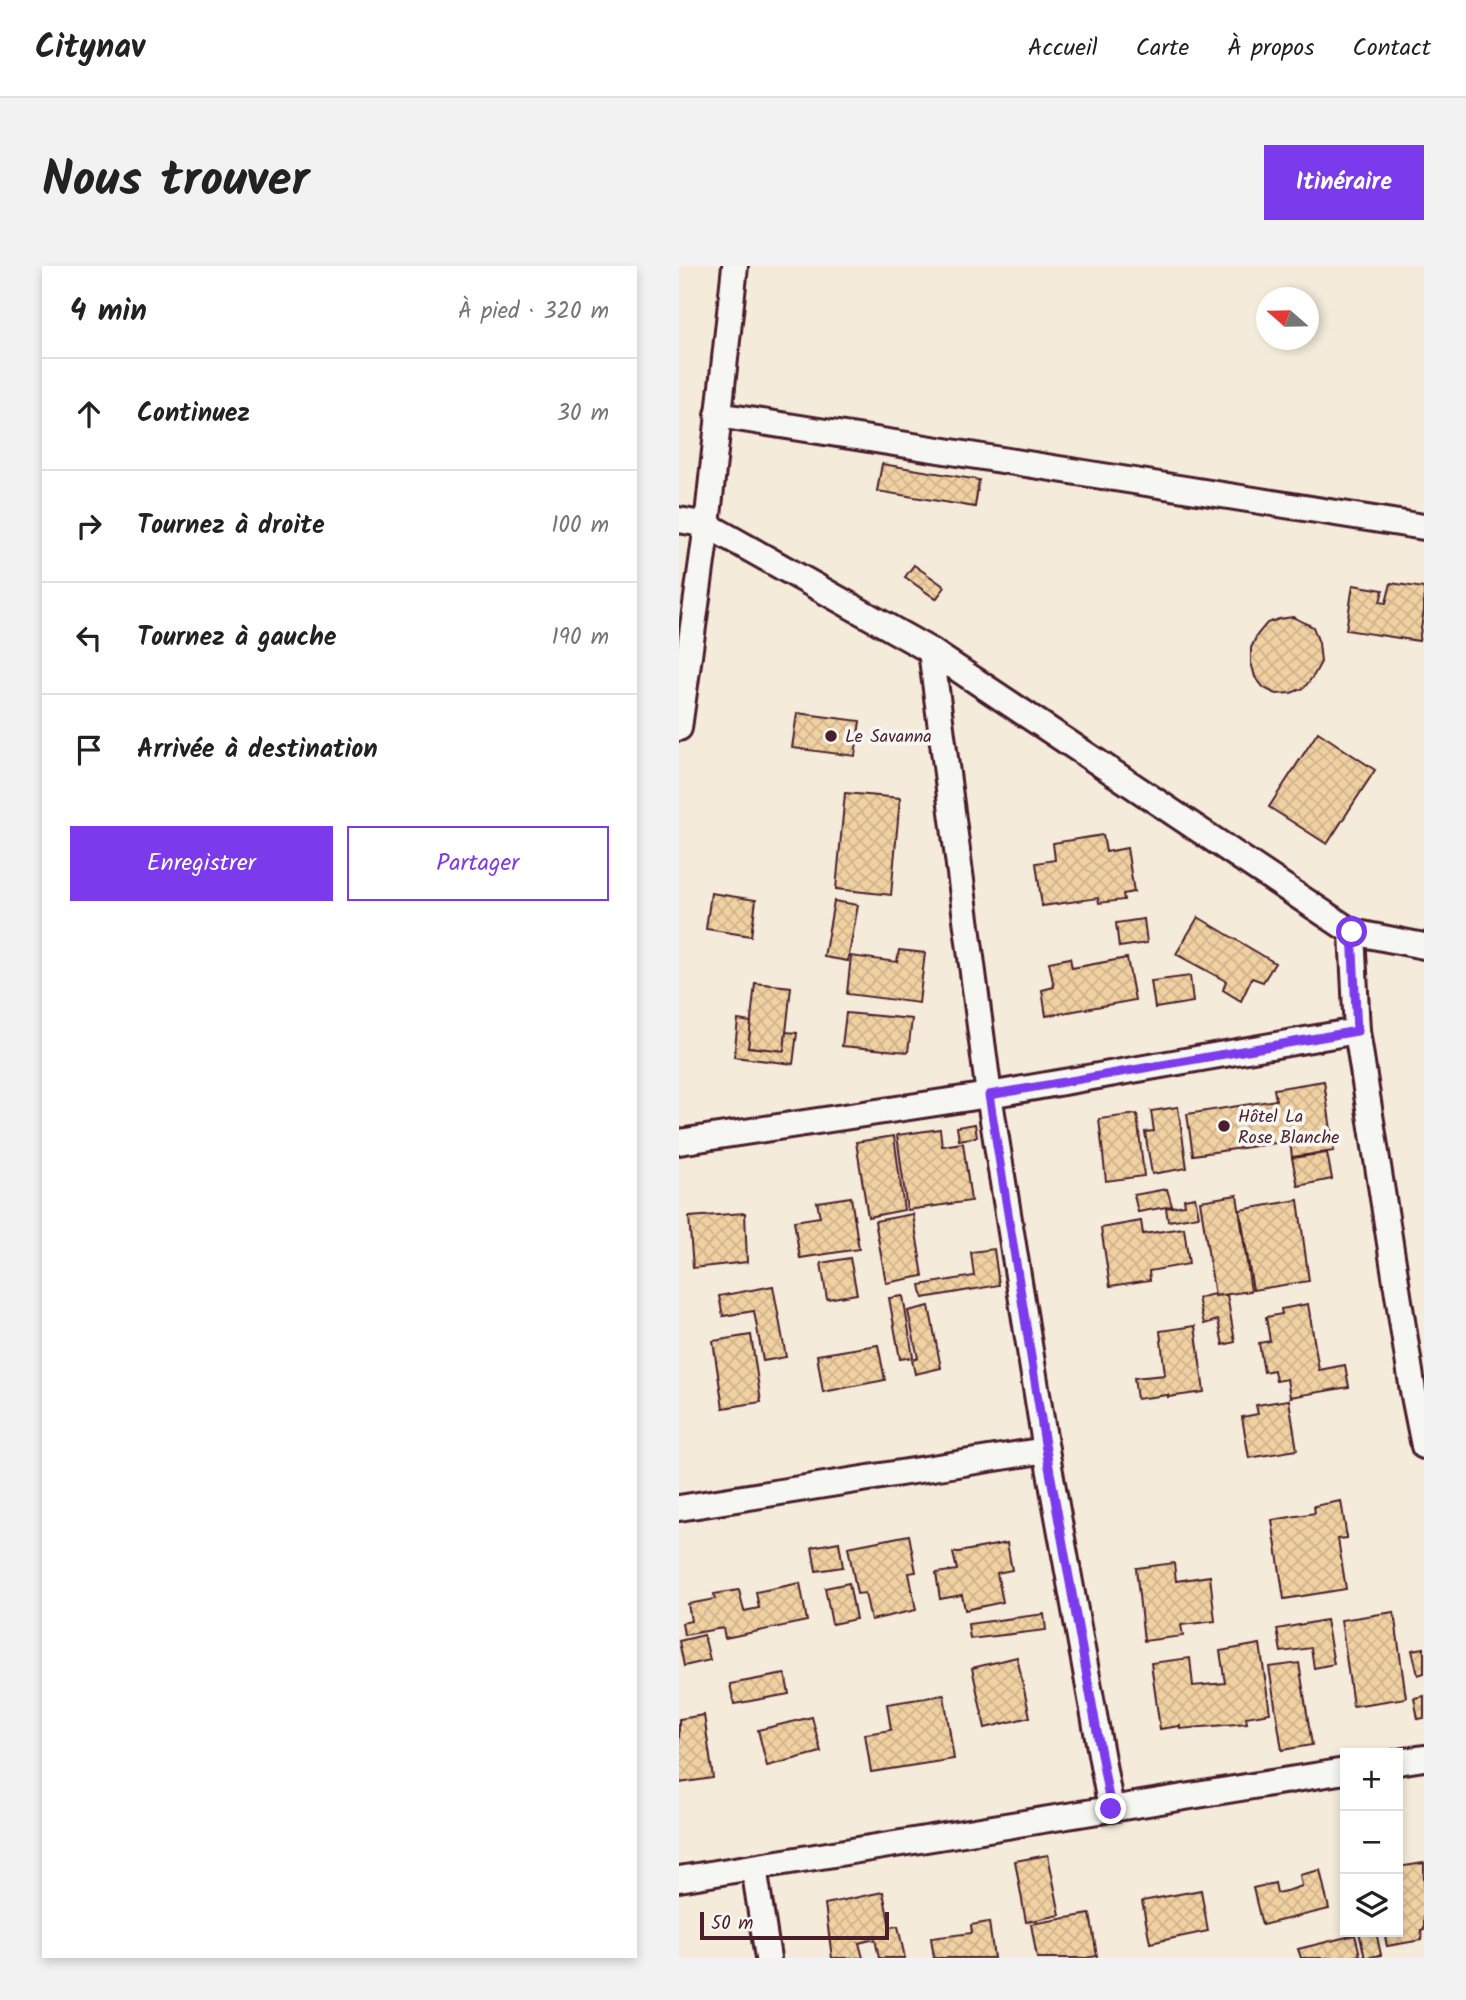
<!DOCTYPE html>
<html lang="fr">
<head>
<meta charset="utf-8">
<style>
  body { margin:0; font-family:Kalam,sans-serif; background:#f2f2f2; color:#222 }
  .controls { position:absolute; right:21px; bottom:21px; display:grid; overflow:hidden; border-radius:0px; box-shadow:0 4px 10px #0003 }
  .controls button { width:63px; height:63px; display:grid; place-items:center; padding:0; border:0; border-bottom:2px solid #e0e0e0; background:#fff; color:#222; font:35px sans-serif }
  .compass { position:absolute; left:577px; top:21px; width:63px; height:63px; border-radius:50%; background:#fff; box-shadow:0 4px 10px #0003; rotate:290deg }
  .scale { position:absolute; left:21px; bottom:18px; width:189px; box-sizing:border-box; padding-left:7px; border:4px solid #4a1f2b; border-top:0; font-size:19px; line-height:24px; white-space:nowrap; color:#4a1f2b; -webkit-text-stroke:5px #f6f6f2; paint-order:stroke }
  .stop { position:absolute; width:21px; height:21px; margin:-16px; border:5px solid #7c3aed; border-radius:50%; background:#fff }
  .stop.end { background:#7c3aed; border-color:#fff; box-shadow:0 2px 7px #0008 }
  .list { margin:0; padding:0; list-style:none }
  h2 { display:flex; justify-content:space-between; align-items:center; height:91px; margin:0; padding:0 28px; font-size:30px }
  h2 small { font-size:23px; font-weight:400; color:#767676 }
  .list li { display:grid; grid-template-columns:46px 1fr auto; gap:21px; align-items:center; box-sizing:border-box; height:112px; padding:0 28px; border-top:2px solid #e0e0e0 }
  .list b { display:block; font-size:26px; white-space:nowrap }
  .list em { font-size:23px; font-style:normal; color:#767676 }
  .actions { display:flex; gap:14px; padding:21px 28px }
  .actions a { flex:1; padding:16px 0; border:2px solid #7c3aed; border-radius:0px; text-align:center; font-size:24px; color:#7c3aed }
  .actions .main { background:#7c3aed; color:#fff }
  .icon { flex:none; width:38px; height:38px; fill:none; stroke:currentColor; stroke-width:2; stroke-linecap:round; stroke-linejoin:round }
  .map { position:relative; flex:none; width:745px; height:1692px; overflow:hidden; border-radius:0px }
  header { display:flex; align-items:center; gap:42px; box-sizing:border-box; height:98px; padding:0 35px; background:#fff; border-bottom:2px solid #e0e0e0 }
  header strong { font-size:33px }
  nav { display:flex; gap:38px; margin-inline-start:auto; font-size:24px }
  .intro { display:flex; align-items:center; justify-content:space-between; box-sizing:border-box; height:168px; padding:0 42px }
  h1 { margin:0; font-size:49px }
  .button { padding:18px 32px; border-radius:0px; background:#7c3aed; color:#fff; font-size:24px; font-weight:700 }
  main { display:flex; gap:42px; padding:0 42px }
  aside { flex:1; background:#fff; border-radius:0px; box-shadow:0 4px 10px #0003 }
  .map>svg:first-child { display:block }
  .building { fill:url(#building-cross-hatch); stroke:#4a1f2b; stroke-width:2 }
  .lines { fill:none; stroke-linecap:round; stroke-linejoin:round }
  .street-casing { stroke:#4a1f2b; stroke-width:30 }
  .street { stroke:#f6f6f2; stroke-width:24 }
  .route { stroke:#7c3aed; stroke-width:9 }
  .poi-dot { fill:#4a1f2b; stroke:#f6f6f2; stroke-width:2.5 }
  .labels { text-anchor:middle; stroke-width:7; stroke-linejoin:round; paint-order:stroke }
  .poi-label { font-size:18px; fill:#4a1f2b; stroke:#f6f6f2; text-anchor:start }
</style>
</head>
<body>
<header>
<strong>Citynav</strong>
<nav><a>Accueil</a><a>Carte</a><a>À propos</a><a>Contact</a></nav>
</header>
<div class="intro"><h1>Nous trouver</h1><a class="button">Itinéraire</a></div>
<main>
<aside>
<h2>4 min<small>À pied · 320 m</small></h2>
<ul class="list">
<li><svg class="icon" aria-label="ahead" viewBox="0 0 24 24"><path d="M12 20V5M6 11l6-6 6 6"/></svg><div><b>Continuez</b></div><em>30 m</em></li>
<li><svg class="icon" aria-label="right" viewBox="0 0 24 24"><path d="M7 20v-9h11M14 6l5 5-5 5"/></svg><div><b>Tournez à droite</b></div><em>100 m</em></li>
<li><svg class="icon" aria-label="left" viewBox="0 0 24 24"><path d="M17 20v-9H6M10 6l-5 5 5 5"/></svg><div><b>Tournez à gauche</b></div><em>190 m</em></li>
<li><svg class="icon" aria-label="arrive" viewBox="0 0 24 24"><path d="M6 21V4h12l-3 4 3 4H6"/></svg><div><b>Arrivée à destination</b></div></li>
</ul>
<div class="actions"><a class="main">Enregistrer</a><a>Partager</a></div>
</aside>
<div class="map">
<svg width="745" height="1692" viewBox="0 0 745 1692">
  <defs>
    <pattern id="building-cross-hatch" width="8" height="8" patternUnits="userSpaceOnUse" patternTransform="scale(1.75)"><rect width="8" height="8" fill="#f0d1a2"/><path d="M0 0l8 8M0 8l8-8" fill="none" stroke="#cfb38c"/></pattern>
  </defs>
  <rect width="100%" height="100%" fill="#f4ebda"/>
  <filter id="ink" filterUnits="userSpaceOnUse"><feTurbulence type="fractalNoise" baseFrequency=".0143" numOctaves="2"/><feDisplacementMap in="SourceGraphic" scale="14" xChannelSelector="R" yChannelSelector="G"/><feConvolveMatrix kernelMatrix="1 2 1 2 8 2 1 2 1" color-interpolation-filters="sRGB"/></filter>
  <g filter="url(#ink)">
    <g class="building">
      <polygon points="203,198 300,214 296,241 198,225"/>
      <polygon points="235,299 266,321 257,333 226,311"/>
      <polygon points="712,317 745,322 745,344 740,375 667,364 674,319 704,324 701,336 707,337"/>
      <polygon points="614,351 634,361 640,377 642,396 635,409 625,422 612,427 597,428 585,422 576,411 572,396 572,382 578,369 588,357 600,353"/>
      <polygon points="118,447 181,455 176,490 113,482"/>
      <polygon points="639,466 696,504 648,578 590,541"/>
      <polygon points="166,527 221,532 212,629 157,623"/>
      <polygon points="424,569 427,586 448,582 455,626 444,628 445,634 420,637 419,632 363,640 357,597 376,594 374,577"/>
      <polygon points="32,627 77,634 72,670 27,663"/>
      <polygon points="155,635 179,639 169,695 145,691"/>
      <polygon points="519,651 596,697 584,716 573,712 562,735 544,724 547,715 497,688"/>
      <polygon points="465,653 468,677 440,681 437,657"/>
      <polygon points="220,684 246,687 240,737 168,728 172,690 218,696"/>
      <polygon points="391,692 393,702 448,692 456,734 367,750 363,724 375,721 370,696"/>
      <polygon points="511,710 514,736 476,742 472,715"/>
      <polygon points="76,717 112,721 105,785 69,781"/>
      <polygon points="167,747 233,753 229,786 163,780"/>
      <polygon points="59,754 72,756 69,781 105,785 107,766 118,767 114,798 55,791"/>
      <polygon points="645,815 655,885 613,891 611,875 514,889 508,848 597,834 595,823"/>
      <polygon points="499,841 508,902 473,908 466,866 475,865 472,845"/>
      <polygon points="458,848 465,910 427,915 420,853"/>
      <polygon points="296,858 298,871 280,874 278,861"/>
      <polygon points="261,863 263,880 284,877 292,935 228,944 218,869"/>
      <polygon points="215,870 225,944 189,951 177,876"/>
      <polygon points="648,887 653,913 619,920 613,892"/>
      <polygon points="488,923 493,940 459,946 455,929"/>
      <polygon points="558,929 572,1025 536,1030 521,935"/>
      <polygon points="172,931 180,983 121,992 115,955 141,951 138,936"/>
      <polygon points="516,931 520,950 489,955 487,942 506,939 505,933"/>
      <polygon points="619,934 630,1015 574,1024 561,944"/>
      <polygon points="66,947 68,996 14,1002 10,951"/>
      <polygon points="234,948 244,1010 207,1017 196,955"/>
      <polygon points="462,955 464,968 505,962 510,998 470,1005 471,1014 431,1020 422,962"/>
      <polygon points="315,983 320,1019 244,1032 241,1019 295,1010 292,986"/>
      <polygon points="171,992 178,1028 148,1033 142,997"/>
      <polygon points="94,1020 107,1091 84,1095 75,1045 44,1050 40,1030"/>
      <polygon points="535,1028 535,1030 548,1029 556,1076 544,1079 539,1054 525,1058 519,1032"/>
      <polygon points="224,1030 234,1091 221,1093 210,1032"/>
      <polygon points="629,1038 640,1104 666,1099 670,1121 611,1131 608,1113 597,1115 595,1104 585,1106 580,1077 591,1075 587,1051 603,1048 602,1043"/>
      <polygon points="250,1040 262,1102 236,1108 233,1094 239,1092 229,1045"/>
      <polygon points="516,1060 525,1126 489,1131 489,1129 458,1133 455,1112 486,1109 481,1065"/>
      <polygon points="72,1069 82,1136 44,1142 34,1075"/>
      <polygon points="199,1079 206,1114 144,1126 138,1089"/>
      <polygon points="610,1134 618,1184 570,1192 563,1151 579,1148 577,1139"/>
      <polygon points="662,1235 668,1272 659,1273 667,1323 605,1333 593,1254 636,1247 635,1240"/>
      <polygon points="230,1269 237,1306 230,1307 237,1344 192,1354 186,1327 178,1328 169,1281"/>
      <polygon points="160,1276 164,1301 137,1305 133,1281"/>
      <polygon points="328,1277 333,1304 318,1307 324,1336 286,1344 283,1329 261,1333 257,1307 278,1304 274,1287"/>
      <polygon points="495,1297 497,1315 531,1310 536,1355 502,1359 504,1370 465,1375 457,1302"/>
      <polygon points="121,1317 128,1355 46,1372 44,1362 5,1369 3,1357 12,1355 9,1338 36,1333 35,1328 60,1324 65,1345 80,1342 77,1326"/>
      <polygon points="170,1317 177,1353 153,1358 146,1322"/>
      <polygon points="715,1346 727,1432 674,1440 662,1354"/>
      <polygon points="365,1348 367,1364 291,1373 289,1358"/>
      <polygon points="647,1354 655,1398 635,1402 632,1382 602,1386 598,1363"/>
      <polygon points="25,1369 31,1394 5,1400 0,1375"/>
      <polygon points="581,1378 591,1447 567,1451 568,1457 501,1463 501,1460 481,1463 472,1397 511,1392 514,1420 546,1417 541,1385"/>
      <polygon points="745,1382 745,1407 739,1409 733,1384"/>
      <polygon points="338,1391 351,1451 306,1462 293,1402"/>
      <polygon points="620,1397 633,1479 603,1484 590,1401"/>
      <polygon points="106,1408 110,1428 55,1438 51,1418"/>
      <polygon points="265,1429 275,1493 192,1506 186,1468 212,1464 208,1438"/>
      <polygon points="745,1430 745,1452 739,1453 735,1432"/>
      <polygon points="25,1449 34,1512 0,1517 0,1453"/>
      <polygon points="133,1451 142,1486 88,1500 79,1464"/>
      <polygon points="369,1589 381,1649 347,1656 336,1595"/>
      <polygon points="745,1597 745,1663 742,1664 743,1674 708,1680 705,1666 719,1666 719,1601"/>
      <polygon points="641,1604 650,1643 583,1659 574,1622 596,1617 598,1627 611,1624 623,1620 621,1609"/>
      <polygon points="522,1624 529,1665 471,1677 463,1635"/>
      <polygon points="204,1626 211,1661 219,1660 226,1692 200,1692 196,1673 180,1677 184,1692 153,1692 146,1638"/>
      <polygon points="411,1648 418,1690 407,1692 358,1692 352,1658"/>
      <polygon points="310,1656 315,1692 255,1692 252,1672 293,1667 292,1659"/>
      <polygon points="680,1666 697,1666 702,1689 686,1692"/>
      <polygon points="676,1669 681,1689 667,1692 622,1692 619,1683"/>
    </g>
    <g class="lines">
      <g class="street-casing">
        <g id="street">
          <polyline points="39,149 745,261"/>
          <polyline points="0,254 28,259 252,385 673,666 745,680"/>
          <polyline points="252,385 310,829 367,1184 432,1543"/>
          <polyline points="0,462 28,259 56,0"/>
          <polyline points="673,666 678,765 734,1125 745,1180"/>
          <polyline points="0,876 310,829 678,765"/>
          <polyline points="0,1242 367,1184"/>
          <polyline points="719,1496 745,1492"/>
          <polyline points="75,1601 89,1692"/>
          <polyline points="0,1613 666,1505"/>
        </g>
      </g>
      <use href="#street" class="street"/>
    </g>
  </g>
  <g class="lines" filter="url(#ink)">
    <polyline class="route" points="432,1543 367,1184 310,829 678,765 673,666"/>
  </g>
  <g class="poi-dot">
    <circle cx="152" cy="470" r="7"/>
    <circle cx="545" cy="860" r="7"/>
  </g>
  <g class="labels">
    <g class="poi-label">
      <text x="166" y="476">Le Savanna</text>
      <text x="559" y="856">Hôtel La<tspan x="559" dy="21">Rose Blanche</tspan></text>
    </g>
  </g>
</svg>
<div class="controls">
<button>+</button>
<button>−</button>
<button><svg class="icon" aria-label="layers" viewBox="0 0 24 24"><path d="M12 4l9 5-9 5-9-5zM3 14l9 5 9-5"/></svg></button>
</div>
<svg class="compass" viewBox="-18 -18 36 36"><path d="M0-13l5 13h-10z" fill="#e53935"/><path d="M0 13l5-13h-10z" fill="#767676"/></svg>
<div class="scale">50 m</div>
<div class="stop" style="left:673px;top:666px"></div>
<div class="stop end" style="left:432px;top:1543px"></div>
</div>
</main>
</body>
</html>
